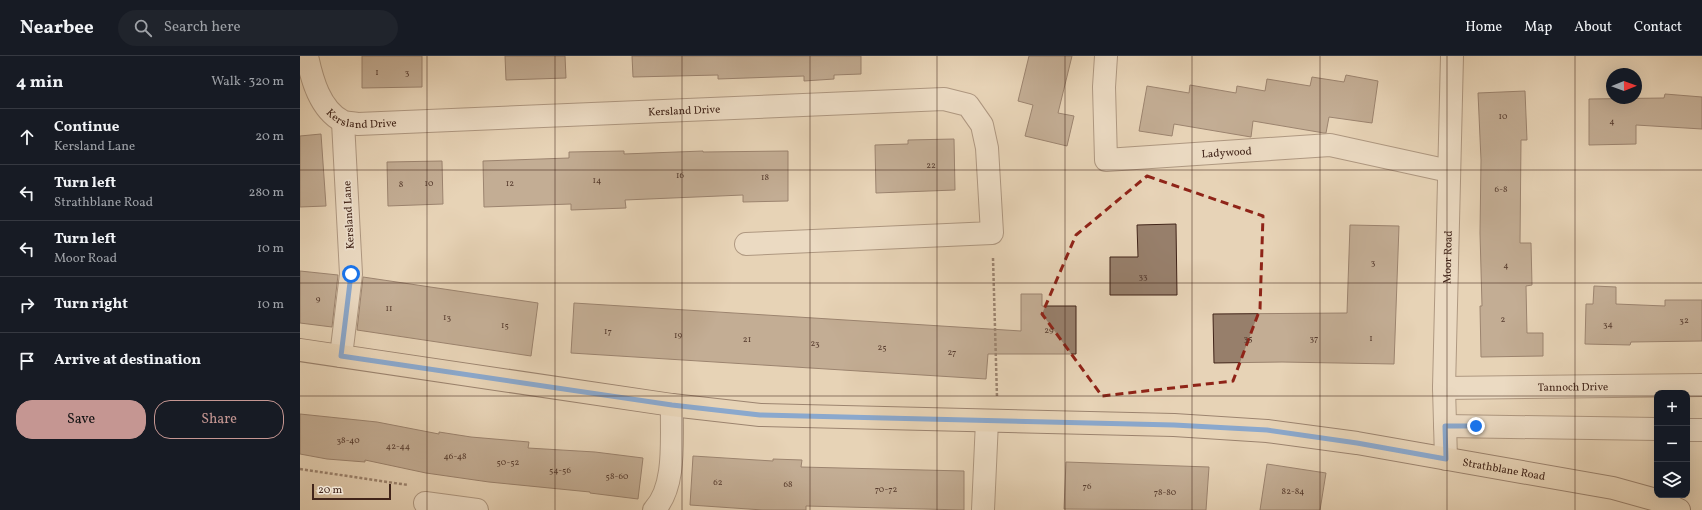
<!DOCTYPE html>
<html lang="en">
<head>
<meta charset="utf-8">
<style>
  body { margin:0; font-family:Vollkorn,serif; background:#20242c; color:#f1f3f6 }
  .controls { position:absolute; right:12px; bottom:12px; display:grid; overflow:hidden; border-radius:8px; box-shadow:0 4px 16px #0002 }
  .controls button { width:36px; height:36px; display:grid; place-items:center; padding:0; border:0; border-bottom:1px solid #363941; background:#171b24; color:#f1f3f6; font:20px sans-serif }
  .compass { position:absolute; left:1306px; top:12px; width:36px; height:36px; border-radius:50%; background:#171b24; box-shadow:0 4px 16px #0002; rotate:89deg }
  .scale { position:absolute; left:12px; bottom:10px; width:79px; box-sizing:border-box; padding-left:4px; border:2px solid #412419; border-top:0; font-size:11px; line-height:14px; white-space:nowrap; color:#412419; -webkit-text-stroke:3px #efe2d0; paint-order:stroke }
  .stop { position:absolute; width:12px; height:12px; margin:-9px; border:3px solid #1a73e8; border-radius:50%; background:#fff }
  .stop.end { background:#1a73e8; border-color:#fff; box-shadow:0 1px 4px #0008 }
  .list { margin:0; padding:0; list-style:none }
  h2 { display:flex; justify-content:space-between; align-items:center; height:52px; margin:0; padding:0 16px; font-size:17px }
  h2 small { font-size:13px; font-weight:400; color:#9ea1a6 }
  .list li { display:grid; grid-template-columns:26px 1fr auto; gap:12px; align-items:center; box-sizing:border-box; height:56px; padding:0 16px; border-top:1px solid #363941 }
  .list b { display:block; font-size:15px; white-space:nowrap }
  .list p { margin:0; font-size:13px; white-space:nowrap; color:#9ea1a6 }
  .list em { font-size:13px; font-style:normal; color:#9ea1a6 }
  .actions { display:flex; gap:8px; padding:12px 16px }
  .actions a { flex:1; padding:9px 0; border:1px solid #c59692; border-radius:16px; text-align:center; font-size:14px; color:#c59692 }
  .actions .main { background:#c59692; color:#111 }
  .icon { flex:none; width:22px; height:22px; fill:none; stroke:currentColor; stroke-width:2; stroke-linecap:round; stroke-linejoin:round }
  .map { position:relative; flex:none; width:1402px; height:454px; overflow:hidden }
  header { display:flex; align-items:center; gap:24px; box-sizing:border-box; height:56px; padding:0 20px; background:#171b24; border-bottom:1px solid #363941 }
  header strong { font-size:19px }
  nav { display:flex; gap:22px; margin-inline-start:auto; font-size:14px }
  .search { width:280px; height:36px; background:#20242c; display:flex; align-items:center; gap:10px; box-sizing:border-box; padding:0 14px; border-radius:22px; color:#9ea1a6; font-size:15px }
  main { display:flex }
  aside { flex:1; background:#171b24 }
  .map>svg:first-child { display:block }
  .building { fill:#977f6b; stroke:#412419 }
  .lines { fill:none; stroke-linecap:round; stroke-linejoin:round }
  .minor-casing { stroke:#6a5040; stroke-width:24 }
  .major-casing { stroke:#412419; stroke-width:24 }
  .path { stroke:#412419; stroke-width:2.5; stroke-dasharray:3 2; stroke-linecap:butt }
  .minor { stroke:#efe2d0; stroke-width:22 }
  .major { stroke:#e7d3b7; stroke-width:22 }
  .route { stroke:#1a73e8; stroke-width:5 }
  .marked { fill:none; stroke:#8f2418; stroke-width:3; stroke-dasharray:8 5; stroke-linejoin:round }
  .grid { fill:none; stroke:#412419; stroke-width:1; stroke-opacity:0.55 }
  .labels { text-anchor:middle; stroke-width:3.5; stroke-linejoin:round; paint-order:stroke }
  .number-label { font-size:9px; fill:#563b2e }
  .street-label { font-size:11px; fill:#412419; stroke:#efe2d0 }
</style>
</head>
<body>
<header>
<strong>Nearbee</strong>
<div class="search"><svg class="icon" aria-label="search" viewBox="0 0 24 24"><circle cx="10" cy="10" r="6"/><path d="M15 15l6 6"/></svg>Search here</div>
<nav><a>Home</a><a>Map</a><a>About</a><a>Contact</a></nav>
</header>
<main>
<aside>
<h2>4 min<small>Walk · 320 m</small></h2>
<ul class="list">
<li><svg class="icon" aria-label="ahead" viewBox="0 0 24 24"><path d="M12 20V5M6 11l6-6 6 6"/></svg><div><b>Continue</b><p>Kersland Lane</p></div><em>20 m</em></li>
<li><svg class="icon" aria-label="left" viewBox="0 0 24 24"><path d="M17 20v-9H6M10 6l-5 5 5 5"/></svg><div><b>Turn left</b><p>Strathblane Road</p></div><em>280 m</em></li>
<li><svg class="icon" aria-label="left" viewBox="0 0 24 24"><path d="M17 20v-9H6M10 6l-5 5 5 5"/></svg><div><b>Turn left</b><p>Moor Road</p></div><em>10 m</em></li>
<li><svg class="icon" aria-label="right" viewBox="0 0 24 24"><path d="M7 20v-9h11M14 6l5 5-5 5"/></svg><div><b>Turn right</b></div><em>10 m</em></li>
<li><svg class="icon" aria-label="arrive" viewBox="0 0 24 24"><path d="M6 21V4h12l-3 4 3 4H6"/></svg><div><b>Arrive at destination</b></div></li>
</ul>
<div class="actions"><a class="main">Save</a><a>Share</a></div>
</aside>
<div class="map">
<svg width="1402" height="454" viewBox="0 0 1402 454">
  <rect width="100%" height="100%" fill="#e7d3b7"/>
  <filter id="stains"><feTurbulence type="fractalNoise" baseFrequency=".005" numOctaves="4"/><feColorMatrix values="0 0 0 0 .2 0 0 0 0 .09 0 0 0 0 .02 0 0 0 .5 -.17"/></filter>
  <radialGradient id="worn" r=".72"><stop offset=".6" stop-color="#630" stop-opacity="0"/><stop offset="1" stop-color="#630" stop-opacity=".3"/></radialGradient>
  <g class="building">
    <polygon points="62,0 122,0 122,31 62,32"/>
    <polygon points="205,0 265,0 266,22 206,24"/>
    <polygon points="332,0 561,0 561,18 534,19 534,23 504,25 504,20 418,23 418,19 333,21"/>
    <polygon points="729,0 772,0 758,57 774,60 767,90 725,80 733,49 718,45"/>
    <polygon points="1046,19 1078,25 1072,67 1029,61 1026,77 1024,77 953,65 951,81 874,68 872,80 839,75 847,30 889,37 890,29 936,37 937,30 965,35 967,23 1010,30 1012,21 1044,26"/>
    <polygon points="1225,35 1227,84 1221,84 1220,187 1231,187 1232,229 1226,230 1227,277 1243,277 1243,300 1181,301 1180,250 1182,250 1180,177 1181,104 1178,37"/>
    <polygon points="1365,38 1402,41 1402,73 1336,69 1336,88 1289,89 1289,43 1364,42"/>
    <polygon points="21,78 26,150 0,151 0,80"/>
    <polygon points="654,83 655,134 576,137 575,89 608,88 608,84"/>
    <polygon points="324,95 324,98 403,95 403,96 488,95 488,145 443,146 443,139 325,144 326,152 271,154 271,148 184,151 183,105 269,102 269,96"/>
    <polygon points="142,105 143,148 88,150 87,106"/>
    <polygon points="876,168 877,239 810,239 810,201 838,201 837,169"/>
    <polygon points="1050,169 1099,170 1094,308 982,306 914,307 913,258 1047,257"/>
    <polygon points="0,215 38,219 32,271 0,267"/>
    <polygon points="63,221 238,247 231,300 57,274"/>
    <polygon points="1294,230 1316,231 1316,248 1365,250 1365,244 1402,244 1402,285 1331,286 1330,289 1285,288 1286,248 1293,248"/>
    <polygon points="721,238 742,238 742,250 776,250 776,298 688,298 686,323 271,297 274,247 721,275"/>
    <polygon points="0,358 77,366 139,378 139,376 171,381 229,386 228,392 295,396 343,402 338,443 290,437 290,436 189,426 126,417 65,404 65,406 27,403 0,398"/>
    <polygon points="393,400 473,405 473,403 502,404 501,411 664,415 664,454 506,450 506,454 463,454 390,449"/>
    <polygon points="766,406 909,411 906,454 764,453"/>
    <polygon points="967,408 1026,417 1020,454 960,454"/>
  </g>
  <g class="lines">
    <g class="minor-casing">
      <g id="minor">
        <path id="s1" d="M7,0C12,24 20,53 42,65C46,67 53,67 58,68L644,43L668,49L682,69L687,92L692,177L446,188"/>
        <path id="s2" d="M806,0L804,31L806,104L1030,89L1149,115"/>
        <polyline points="41,300 51,218 43,66"/>
        <path id="s3" d="M1144,332L1402,329"/>
        <polyline points="1145,370 1357,373"/>
        <polyline points="1387,374 1402,374"/>
        <path id="s4" d="M1146,403L1144,332L1152,0"/>
        <polyline points="125,447 177,454"/>
        <path d="M354,454C377,430 371,380 372,349"/>
        <polyline points="683,454 687,365"/>
      </g>
    </g>
    <g class="major-casing">
      <g id="major">
        <path id="s5" d="M0,294L372,349L460,359L874,369L967,375L1057,387L1313,432L1360,445L1379,454"/>
      </g>
    </g>
    <g class="path">
      <polyline points="693,202 697,341"/>
      <polyline points="0,413 108,429"/>
    </g>
    <use href="#minor" class="minor"/>
    <use href="#major" class="major"/>
  </g>
  <g class="lines">
    <polyline class="route" points="51,218 41,300 372,349 460,359 874,369 967,374 1057,387 1146,403 1145,370 1176,370"/>
  </g>
  <path d="M0 0H1402V454H0ZM847,120L963,160L960,253L933,325L802,340L742,258L776,179Z" fill="#e7d3b7" fill-opacity=".55" fill-rule="evenodd"/>
  <path class="marked" d="M847,120L963,160L960,253L933,325L802,340L742,258L776,179Z"/>
  <path class="grid" d="M127,0V454M255,0V454M382,0V454M510,0V454M637,0V454M765,0V454M892,0V454M1020,0V454M1147,0V454M1275,0V454M0,114H1402M0,227H1402M0,340H1357M1387,340H1402"/>
  <g class="labels">
    <g class="number-label">
      <text x="77" y="19">1</text>
      <text x="107" y="19">3</text>
      <text x="1203" y="63">10</text>
      <text x="1312" y="68">4</text>
      <text x="631" y="112">22</text>
      <text x="380" y="122">16</text>
      <text x="465" y="124">18</text>
      <text x="297" y="127">14</text>
      <text x="129" y="130">10</text>
      <text x="210" y="130">12</text>
      <text x="101" y="131">8</text>
      <text x="1201" y="136">6-8</text>
      <text x="1073" y="209">3</text>
      <text x="1206" y="212">4</text>
      <text x="843" y="223">33</text>
      <text x="18" y="246">9</text>
      <text x="89" y="255">11</text>
      <text x="147" y="264">13</text>
      <text x="1203" y="266">2</text>
      <text x="1384" y="267">32</text>
      <text x="1308" y="271">34</text>
      <text x="205" y="272">15</text>
      <text x="749" y="277">29</text>
      <text x="308" y="278">17</text>
      <text x="378" y="282">19</text>
      <text x="948" y="285">35</text>
      <text x="1014" y="285">37</text>
      <text x="1071" y="285">1</text>
      <text x="447" y="286">21</text>
      <text x="515" y="290">23</text>
      <text x="582" y="294">25</text>
      <text x="652" y="299">27</text>
      <text x="48" y="387">38-40</text>
      <text x="98" y="393">42-44</text>
      <text x="155" y="403">46-48</text>
      <text x="208" y="409">50-52</text>
      <text x="260" y="417">54-56</text>
      <text x="317" y="423">58-60</text>
      <text x="418" y="429">62</text>
      <text x="488" y="431">68</text>
      <text x="787" y="433">76</text>
      <text x="586" y="436">70-72</text>
      <text x="993" y="438">82-84</text>
      <text x="865" y="439">78-80</text>
    </g>
    <g class="street-label">
      <text dy="4" stroke="none"><textPath href="#s1" startOffset="419">Kersland Drive</textPath></text>
      <text dy="4" stroke="none"><textPath href="#s1" startOffset="95">Kersland Drive</textPath></text>
      <text dy="4" stroke="none"><textPath href="#s2" startOffset="225">Ladywood</textPath></text>
      <text transform="translate(48 159) rotate(-93)" y="4">Kersland Lane</text>
      <text dy="4" stroke="none"><textPath href="#s4" startOffset="202">Moor Road</textPath></text>
      <text dy="4" stroke="none"><textPath href="#s3" startOffset="129">Tannoch Drive</textPath></text>
      <text dy="4" stroke="none"><textPath href="#s5" startOffset="1212">Strathblane Road</textPath></text>
    </g>
  </g>
  <rect width="100%" height="100%" filter="url(#stains)"/>
  <rect width="100%" height="100%" fill="url(#worn)"/>
</svg>
<div class="controls">
<button>+</button>
<button>−</button>
<button><svg class="icon" aria-label="layers" viewBox="0 0 24 24"><path d="M12 4l9 5-9 5-9-5zM3 14l9 5 9-5"/></svg></button>
</div>
<svg class="compass" viewBox="-18 -18 36 36"><path d="M0-13l5 13h-10z" fill="#e53935"/><path d="M0 13l5-13h-10z" fill="#9ea1a6"/></svg>
<div class="scale">20 m</div>
<div class="stop" style="left:51px;top:218px"></div>
<div class="stop end" style="left:1176px;top:370px"></div>
</div>
</main>
</body>
</html>
